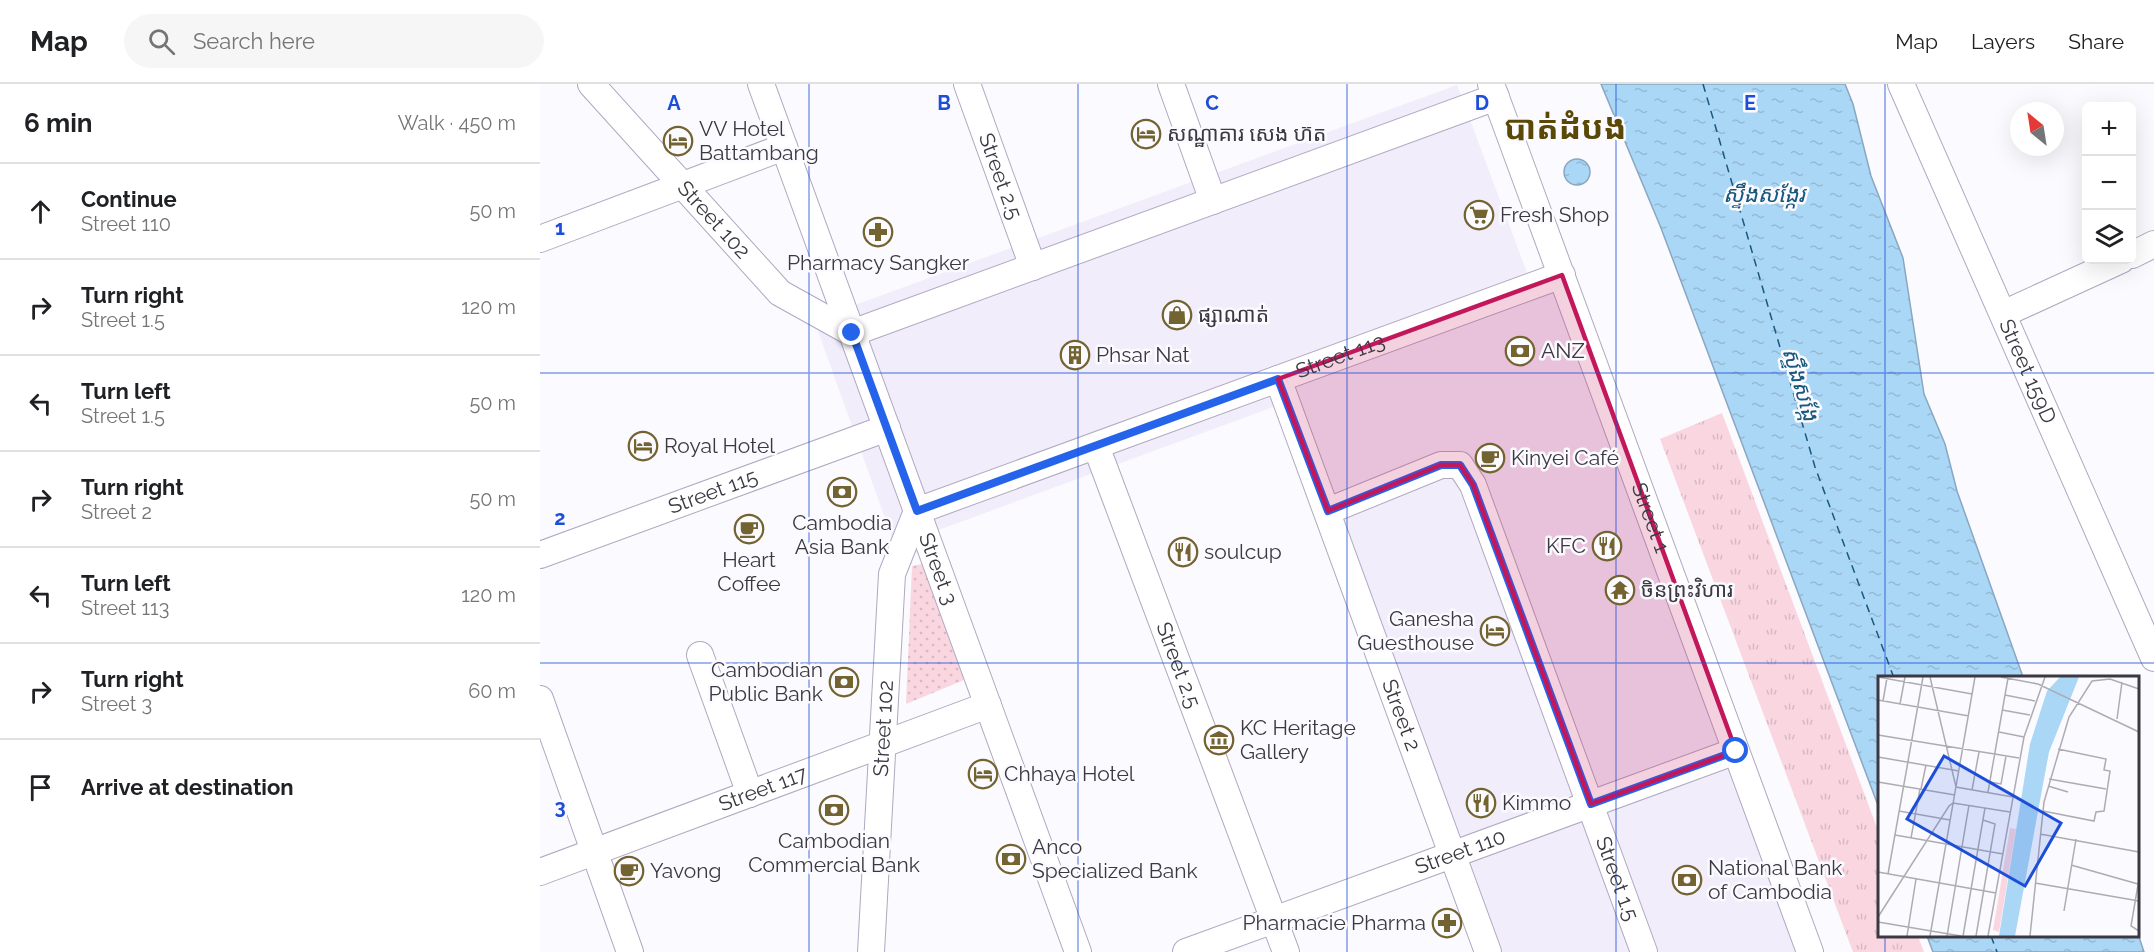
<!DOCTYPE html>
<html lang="en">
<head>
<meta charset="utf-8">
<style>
  body { margin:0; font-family:Raleway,"Noto Sans Khmer",sans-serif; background:#f6f6f6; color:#202124 }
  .controls { position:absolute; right:18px; top:18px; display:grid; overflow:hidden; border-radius:9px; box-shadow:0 6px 24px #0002 }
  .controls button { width:54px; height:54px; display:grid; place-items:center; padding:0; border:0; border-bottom:2px solid #e0e0e0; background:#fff; color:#202124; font:30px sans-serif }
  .compass { position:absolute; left:1470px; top:18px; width:54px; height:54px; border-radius:50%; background:#fff; box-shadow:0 6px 24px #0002; rotate:330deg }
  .stop { position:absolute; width:18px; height:18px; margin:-14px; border:4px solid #2563eb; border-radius:50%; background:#fff }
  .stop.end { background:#2563eb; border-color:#fff; box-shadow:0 2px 6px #0008 }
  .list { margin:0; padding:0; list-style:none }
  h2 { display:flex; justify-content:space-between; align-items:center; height:78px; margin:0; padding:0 24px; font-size:26px }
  h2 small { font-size:20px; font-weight:400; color:#757577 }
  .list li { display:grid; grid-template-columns:39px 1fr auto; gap:18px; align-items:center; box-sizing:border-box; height:96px; padding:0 24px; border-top:2px solid #e0e0e0 }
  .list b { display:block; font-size:22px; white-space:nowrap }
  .list p { margin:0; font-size:20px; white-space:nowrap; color:#757577 }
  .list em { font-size:20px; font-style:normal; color:#757577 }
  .icon { flex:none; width:33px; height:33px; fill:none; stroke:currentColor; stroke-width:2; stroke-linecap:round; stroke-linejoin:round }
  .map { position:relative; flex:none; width:1614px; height:868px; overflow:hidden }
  header { display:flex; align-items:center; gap:36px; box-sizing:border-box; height:84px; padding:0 30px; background:#fff; border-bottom:2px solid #e0e0e0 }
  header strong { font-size:28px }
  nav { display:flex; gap:33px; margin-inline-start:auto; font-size:21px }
  .search { width:420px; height:54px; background:#f6f6f6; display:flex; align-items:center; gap:15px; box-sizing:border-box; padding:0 21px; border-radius:33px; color:#757577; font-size:22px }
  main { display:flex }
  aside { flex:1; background:#fff }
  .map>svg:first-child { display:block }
  .built { fill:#f1edfa }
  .grass { fill:url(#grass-dots) }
  .park { fill:url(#park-tufts) }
  .water { fill:url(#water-ripples); stroke:#89a7c0; stroke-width:1.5 }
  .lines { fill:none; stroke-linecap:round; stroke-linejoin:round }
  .ferry { stroke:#19587e; stroke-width:1.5; stroke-dasharray:8 6; stroke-linecap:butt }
  .minor-casing { stroke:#b0a8c1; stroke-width:28 }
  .minor { stroke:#fff; stroke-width:26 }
  .route { stroke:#2563eb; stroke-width:8 }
  .marked { fill:#c2185b; fill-opacity:0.2; stroke:#c2185b; stroke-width:4.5; stroke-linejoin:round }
  .grid { fill:none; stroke:#1d4ed8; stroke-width:1.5; stroke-opacity:0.55 }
  .labels { text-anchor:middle; stroke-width:5; stroke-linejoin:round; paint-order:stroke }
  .poi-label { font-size:21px; fill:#3b3842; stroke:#fbfaff; text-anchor:start }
  .street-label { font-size:21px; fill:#3b3842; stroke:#fbfaff }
  .water-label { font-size:22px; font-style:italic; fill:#19587e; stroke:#fbfaff }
  .town-label { font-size:33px; font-weight:bold; fill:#5a4807; stroke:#fbfaff }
  .inset-river { fill:none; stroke:#abd7f6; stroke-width:3 }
  .inset-road { fill:none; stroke:#aeacb3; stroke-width:1.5 }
  .view { fill:#1d4ed8; fill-opacity:0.15; stroke:#1d4ed8; stroke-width:3 }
  .inset-edge { fill:none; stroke:#3b3842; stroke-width:3 }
  .grid-label { font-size:20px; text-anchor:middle; font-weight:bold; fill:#1d4ed8; stroke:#fbfaff; stroke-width:5; stroke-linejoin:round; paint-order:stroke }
</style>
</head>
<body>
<header>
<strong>Map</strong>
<div class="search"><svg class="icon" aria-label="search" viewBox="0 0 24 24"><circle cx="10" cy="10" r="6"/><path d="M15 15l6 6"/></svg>Search here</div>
<nav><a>Map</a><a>Layers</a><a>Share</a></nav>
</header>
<main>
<aside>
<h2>6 min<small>Walk · 450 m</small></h2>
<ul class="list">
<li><svg class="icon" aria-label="ahead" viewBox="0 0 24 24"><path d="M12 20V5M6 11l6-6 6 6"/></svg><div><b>Continue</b><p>Street 110</p></div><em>50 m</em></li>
<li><svg class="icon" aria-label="right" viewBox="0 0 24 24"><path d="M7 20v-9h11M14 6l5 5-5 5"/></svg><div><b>Turn right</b><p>Street 1.5</p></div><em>120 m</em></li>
<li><svg class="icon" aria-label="left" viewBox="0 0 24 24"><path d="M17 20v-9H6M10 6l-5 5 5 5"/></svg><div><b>Turn left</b><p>Street 1.5</p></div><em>50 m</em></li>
<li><svg class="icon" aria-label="right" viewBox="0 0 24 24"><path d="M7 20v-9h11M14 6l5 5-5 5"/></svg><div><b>Turn right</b><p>Street 2</p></div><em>50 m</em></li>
<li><svg class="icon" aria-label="left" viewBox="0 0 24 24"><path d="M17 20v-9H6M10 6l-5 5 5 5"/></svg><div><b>Turn left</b><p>Street 113</p></div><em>120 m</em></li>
<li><svg class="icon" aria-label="right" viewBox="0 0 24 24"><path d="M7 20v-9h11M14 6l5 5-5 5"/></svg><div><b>Turn right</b><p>Street 3</p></div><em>60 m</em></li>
<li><svg class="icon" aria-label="arrive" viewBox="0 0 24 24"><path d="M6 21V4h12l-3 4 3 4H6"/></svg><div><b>Arrive at destination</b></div></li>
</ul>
</aside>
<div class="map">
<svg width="1614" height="868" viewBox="0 0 1614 868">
  <defs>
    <pattern id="grass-dots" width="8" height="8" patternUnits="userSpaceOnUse" patternTransform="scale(1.5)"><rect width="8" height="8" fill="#fad7e0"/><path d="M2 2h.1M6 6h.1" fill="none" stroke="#d7b9c1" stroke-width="1.8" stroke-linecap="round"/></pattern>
    <pattern id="park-tufts" width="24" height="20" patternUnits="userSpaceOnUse" patternTransform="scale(1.5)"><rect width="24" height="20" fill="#fad7e0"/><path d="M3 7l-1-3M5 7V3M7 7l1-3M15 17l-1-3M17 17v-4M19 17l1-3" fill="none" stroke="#d7b9c1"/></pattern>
    <pattern id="water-ripples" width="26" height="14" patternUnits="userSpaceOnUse" patternTransform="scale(1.5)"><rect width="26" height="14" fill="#abd7f6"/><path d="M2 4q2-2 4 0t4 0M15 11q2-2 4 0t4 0" fill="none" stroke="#94b9d4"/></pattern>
  </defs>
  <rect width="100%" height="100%" fill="#fbfaff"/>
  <polygon class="built" points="917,1 992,202 1022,191 1270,868 948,868 747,318 355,462 274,236"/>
  <polygon class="grass" points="382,480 424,596 366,620 372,482"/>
  <polygon class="park" points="1182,329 1339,749 1340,852 1378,852 1384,868 1313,868 1120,355"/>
  <g class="water">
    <polygon points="1061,0 1305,0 1313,20 1331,92 1363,174 1384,310 1405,360 1417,407 1483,593 1340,594 1339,724 1121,144"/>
    <circle cx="1037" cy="88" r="13"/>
    <polygon points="1598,850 1604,868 1393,868 1387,852"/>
  </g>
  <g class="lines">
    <g class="ferry">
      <polyline points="1163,0 1275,383 1354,594"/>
      <polyline points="1451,852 1457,868"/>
    </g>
    <g class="minor-casing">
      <g id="minor">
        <path id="s1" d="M51,0L240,209L312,249L956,13"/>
        <path id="s2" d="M221,0L538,868"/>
        <path id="s3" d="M427,0L493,183"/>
        <polyline points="631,0 673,117"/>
        <path id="s4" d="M951,0L1270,868"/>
        <path id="s5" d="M1361,0L1614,574"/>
        <polyline points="0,155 244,63"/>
        <polyline points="1592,171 1614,160"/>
        <polyline points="1463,230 1581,176"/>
        <path id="s6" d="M738,295L948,868"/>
        <path id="s7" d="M556,362L746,868"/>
        <path id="s8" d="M788,427L901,381H920L933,401L1104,868"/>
        <path id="s9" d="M0,471L347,344"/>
        <polyline points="160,571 210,710"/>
        <polyline points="0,615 90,868"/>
        <path id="s10" d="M0,788L448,621"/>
        <path id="s11" d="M331,868L352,490L377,427L1022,191"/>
        <path id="s12" d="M646,868L1196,667"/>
      </g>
    </g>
    <use href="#minor" class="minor"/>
  </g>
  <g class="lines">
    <polyline class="route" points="312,249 377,427 738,295 788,427 901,381 920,381 933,401 1051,720 1196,667"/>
  </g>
  <path class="marked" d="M1022,191L1196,667L1051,720L933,401L920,381H901L788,427L738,295Z"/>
  <path class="grid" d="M269,0V868M538,0V868M807,0V868M1076,0V868M1345,0V594M0,289H1614M0,579H1614M1345,852V868"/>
  <defs>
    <g id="hotel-ring" transform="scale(1.5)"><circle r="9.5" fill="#fbfaff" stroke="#736330" stroke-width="1.5"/><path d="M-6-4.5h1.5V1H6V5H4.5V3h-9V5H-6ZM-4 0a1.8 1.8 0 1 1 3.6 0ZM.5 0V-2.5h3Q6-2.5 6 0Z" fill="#736330"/></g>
    <g id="supermarket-ring" transform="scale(1.5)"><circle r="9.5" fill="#fbfaff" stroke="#736330" stroke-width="1.5"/><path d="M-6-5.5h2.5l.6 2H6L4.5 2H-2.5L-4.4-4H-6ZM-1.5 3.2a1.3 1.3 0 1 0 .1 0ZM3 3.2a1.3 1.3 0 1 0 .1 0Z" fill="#736330"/></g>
    <g id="pharmacy-ring" transform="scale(1.5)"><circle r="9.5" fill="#fbfaff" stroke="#736330" stroke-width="1.5"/><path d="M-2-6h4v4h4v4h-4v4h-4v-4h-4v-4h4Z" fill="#736330"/></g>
    <g id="shop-ring" transform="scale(1.5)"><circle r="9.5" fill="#fbfaff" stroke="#736330" stroke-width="1.5"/><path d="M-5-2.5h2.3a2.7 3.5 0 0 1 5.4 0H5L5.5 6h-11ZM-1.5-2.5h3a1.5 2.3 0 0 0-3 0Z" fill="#736330"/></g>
    <g id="bank-ring" transform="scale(1.5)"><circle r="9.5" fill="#fbfaff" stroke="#736330" stroke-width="1.5"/><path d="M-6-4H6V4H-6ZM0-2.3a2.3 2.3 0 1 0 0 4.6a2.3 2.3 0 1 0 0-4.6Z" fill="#736330"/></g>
    <g id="building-ring" transform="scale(1.5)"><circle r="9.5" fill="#fbfaff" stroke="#736330" stroke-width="1.5"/><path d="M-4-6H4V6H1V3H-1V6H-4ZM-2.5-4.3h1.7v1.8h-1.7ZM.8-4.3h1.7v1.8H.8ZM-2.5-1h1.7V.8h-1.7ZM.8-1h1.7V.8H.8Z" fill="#736330"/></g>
    <g id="cafe-ring" transform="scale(1.5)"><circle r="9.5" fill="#fbfaff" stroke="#736330" stroke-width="1.5"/><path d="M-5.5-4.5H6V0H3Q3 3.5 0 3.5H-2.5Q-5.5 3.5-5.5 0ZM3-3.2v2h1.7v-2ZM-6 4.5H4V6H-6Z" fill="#736330"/></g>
    <g id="restaurant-ring" transform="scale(1.5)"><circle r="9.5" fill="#fbfaff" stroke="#736330" stroke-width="1.5"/><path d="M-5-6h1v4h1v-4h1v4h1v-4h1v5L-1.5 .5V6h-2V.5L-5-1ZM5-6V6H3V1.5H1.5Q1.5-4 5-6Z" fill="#736330"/></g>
    <g id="temple-ring" transform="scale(1.5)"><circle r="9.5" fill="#fbfaff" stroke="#736330" stroke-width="1.5"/><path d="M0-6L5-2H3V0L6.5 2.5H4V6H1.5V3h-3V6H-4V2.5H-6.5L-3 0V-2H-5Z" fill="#736330"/></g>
    <g id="museum-ring" transform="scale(1.5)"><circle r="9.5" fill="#fbfaff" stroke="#736330" stroke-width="1.5"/><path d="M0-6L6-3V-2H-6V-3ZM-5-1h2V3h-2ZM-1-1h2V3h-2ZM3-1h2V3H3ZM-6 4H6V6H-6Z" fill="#736330"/></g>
  </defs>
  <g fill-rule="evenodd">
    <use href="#hotel-ring" x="606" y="50"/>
    <use href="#hotel-ring" x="138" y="57"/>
    <use href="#supermarket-ring" x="939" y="131"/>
    <use href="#pharmacy-ring" x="338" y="148"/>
    <use href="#shop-ring" x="637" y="231"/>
    <use href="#bank-ring" x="980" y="267"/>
    <use href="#building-ring" x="535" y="271"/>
    <use href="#hotel-ring" x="103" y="362"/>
    <use href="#cafe-ring" x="950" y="374"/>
    <use href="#bank-ring" x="302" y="408"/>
    <use href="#cafe-ring" x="209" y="445"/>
    <use href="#restaurant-ring" x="1067" y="462"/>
    <use href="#restaurant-ring" x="643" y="468"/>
    <use href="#temple-ring" x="1080" y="506"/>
    <use href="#hotel-ring" x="955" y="547"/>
    <use href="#bank-ring" x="304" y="598"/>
    <use href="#museum-ring" x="679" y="656"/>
    <use href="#hotel-ring" x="443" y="690"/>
    <use href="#restaurant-ring" x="941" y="719"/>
    <use href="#bank-ring" x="294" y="726"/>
    <use href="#bank-ring" x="471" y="775"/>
    <use href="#cafe-ring" x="89" y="787"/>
    <use href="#bank-ring" x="1147" y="796"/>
    <use href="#pharmacy-ring" x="907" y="839"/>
  </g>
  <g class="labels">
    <g class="poi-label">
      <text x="159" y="52">VV Hotel<tspan x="159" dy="24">Battambang</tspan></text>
      <text x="627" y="57">សណ្ឋាគារ សេង ហ៊ត</text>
      <text x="960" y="138">Fresh Shop</text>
      <text x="338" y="186" text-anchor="middle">Pharmacy Sangker</text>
      <text x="658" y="238">ផ្សាណាត់</text>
      <text x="1001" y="274">ANZ</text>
      <text x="556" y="278">Phsar Nat</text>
      <text x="124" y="369">Royal Hotel</text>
      <text x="971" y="381">Kinyei Café</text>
      <text x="302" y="446" text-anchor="middle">Cambodia<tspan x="302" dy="24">Asia Bank</tspan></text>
      <text x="1046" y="469" text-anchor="end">KFC</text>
      <text x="664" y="475">soulcup</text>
      <text x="209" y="483" text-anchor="middle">Heart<tspan x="209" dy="24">Coffee</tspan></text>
      <text x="1101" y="513">ចិនព្រះវិហារ</text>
      <text x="934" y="542" text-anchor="end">Ganesha<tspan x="934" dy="24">Guesthouse</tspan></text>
      <text x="283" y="593" text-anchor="end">Cambodian<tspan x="283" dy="24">Public Bank</tspan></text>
      <text x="700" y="651">KC Heritage<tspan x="700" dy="24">Gallery</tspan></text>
      <text x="464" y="697">Chhaya Hotel</text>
      <text x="962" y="726">Kimmo</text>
      <text x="294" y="764" text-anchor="middle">Cambodian<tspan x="294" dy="24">Commercial Bank</tspan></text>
      <text x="492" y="770">Anco<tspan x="492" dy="24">Specialized Bank</tspan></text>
      <text x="1168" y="791">National Bank<tspan x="1168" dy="24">of Cambodia</tspan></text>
      <text x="110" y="794">Yavong</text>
      <text x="886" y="846" text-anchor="end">Pharmacie Pharma</text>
    </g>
    <g class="street-label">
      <text dy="7" stroke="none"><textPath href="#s3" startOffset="98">Street 2.5</textPath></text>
      <text dy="7" stroke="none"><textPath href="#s1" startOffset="183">Street 102</textPath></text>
      <text dy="7" stroke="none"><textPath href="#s11" startOffset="897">Street 113</textPath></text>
      <text dy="7" stroke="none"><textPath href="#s5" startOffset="314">Street 159D</textPath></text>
      <text dy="7" stroke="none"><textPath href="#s9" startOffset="184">Street 115</textPath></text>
      <text dy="7" stroke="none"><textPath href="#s4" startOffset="462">Street 1</textPath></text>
      <text dy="7" stroke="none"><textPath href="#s2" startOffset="516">Street 3</textPath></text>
      <text dy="7" stroke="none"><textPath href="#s7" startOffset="234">Street 2.5</textPath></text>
      <text dy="7" stroke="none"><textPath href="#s6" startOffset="358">Street 2</textPath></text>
      <text dy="7" stroke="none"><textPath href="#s11" startOffset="224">Street 102</textPath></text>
      <text dy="7" stroke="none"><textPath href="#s10" startOffset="238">Street 117</textPath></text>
      <text dy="7" stroke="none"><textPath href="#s12" startOffset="292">Street 110</textPath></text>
      <text dy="7" stroke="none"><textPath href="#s8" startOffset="584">Street 1.5</textPath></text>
    </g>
    <g class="water-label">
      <text x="1224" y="118">ស្ទឹងសង្កែរ</text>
      <text transform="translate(1261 300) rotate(73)" y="8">ស្ទឹងសង្កែ</text>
    </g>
    <g class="town-label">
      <text x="1025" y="55">បាត់ដំបង</text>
    </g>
  </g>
  <g transform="translate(1338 592)">
    <rect width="261" height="261" fill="#fbfaff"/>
    <path d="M132,152L138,153L121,256L115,254Z" fill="#fad7e0"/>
    <path d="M182,1H201L171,76L137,260H121L152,68L169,15Z" fill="#abd7f6"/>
    <path class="inset-river" d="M128,260L162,67L188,1"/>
    <path class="inset-road" d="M0,1L94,18M52,1L78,111L135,121M123,1L160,8L261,56M127,19L157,25M0,24L91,40M5,25L9,2M22,28L27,1M124,34L152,39M239,43L244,6M121,56L146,61M0,59L141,82M0,81L81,95M171,103L228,113M0,106L77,119M112,106L123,108L128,80M170,110L190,116M43,113L48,89M94,114L101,76M110,116L130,2M21,135L72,144M165,135L216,145L218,136L226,135L232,95L226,94L228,83L180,73M162,158L261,176M17,159L125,178M33,162L42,113M193,189L260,208M0,196L118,217M10,198L45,1M261,203L253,250L261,255M157,207L261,225M186,235L198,163M0,241L71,130L75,127L132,136M0,246L83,260M29,260L38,203M52,260L97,1M69,260L91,129M85,260L107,132M98,260L117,148L105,144M110,260L146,61L167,1M152,260L166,126L191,41L214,5L232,3L261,13"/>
    <path class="view" d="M66,80L183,147L147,210L29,143Z"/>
    <rect width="261" height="261" class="inset-edge"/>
  </g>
  <g class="grid-label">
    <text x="134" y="26">A</text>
    <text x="404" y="26">B</text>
    <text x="672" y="26">C</text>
    <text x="942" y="26">D</text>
    <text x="1210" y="26">E</text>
    <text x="20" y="151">1</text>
    <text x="20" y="441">2</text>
    <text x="20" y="730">3</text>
  </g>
</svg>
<div class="controls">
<button>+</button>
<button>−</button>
<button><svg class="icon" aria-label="layers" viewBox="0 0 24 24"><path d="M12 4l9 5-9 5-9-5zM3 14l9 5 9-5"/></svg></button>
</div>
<svg class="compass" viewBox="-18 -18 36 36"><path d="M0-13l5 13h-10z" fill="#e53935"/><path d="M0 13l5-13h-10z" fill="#757577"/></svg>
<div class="stop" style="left:1196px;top:667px"></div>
<div class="stop end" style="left:312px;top:249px"></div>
</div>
</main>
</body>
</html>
